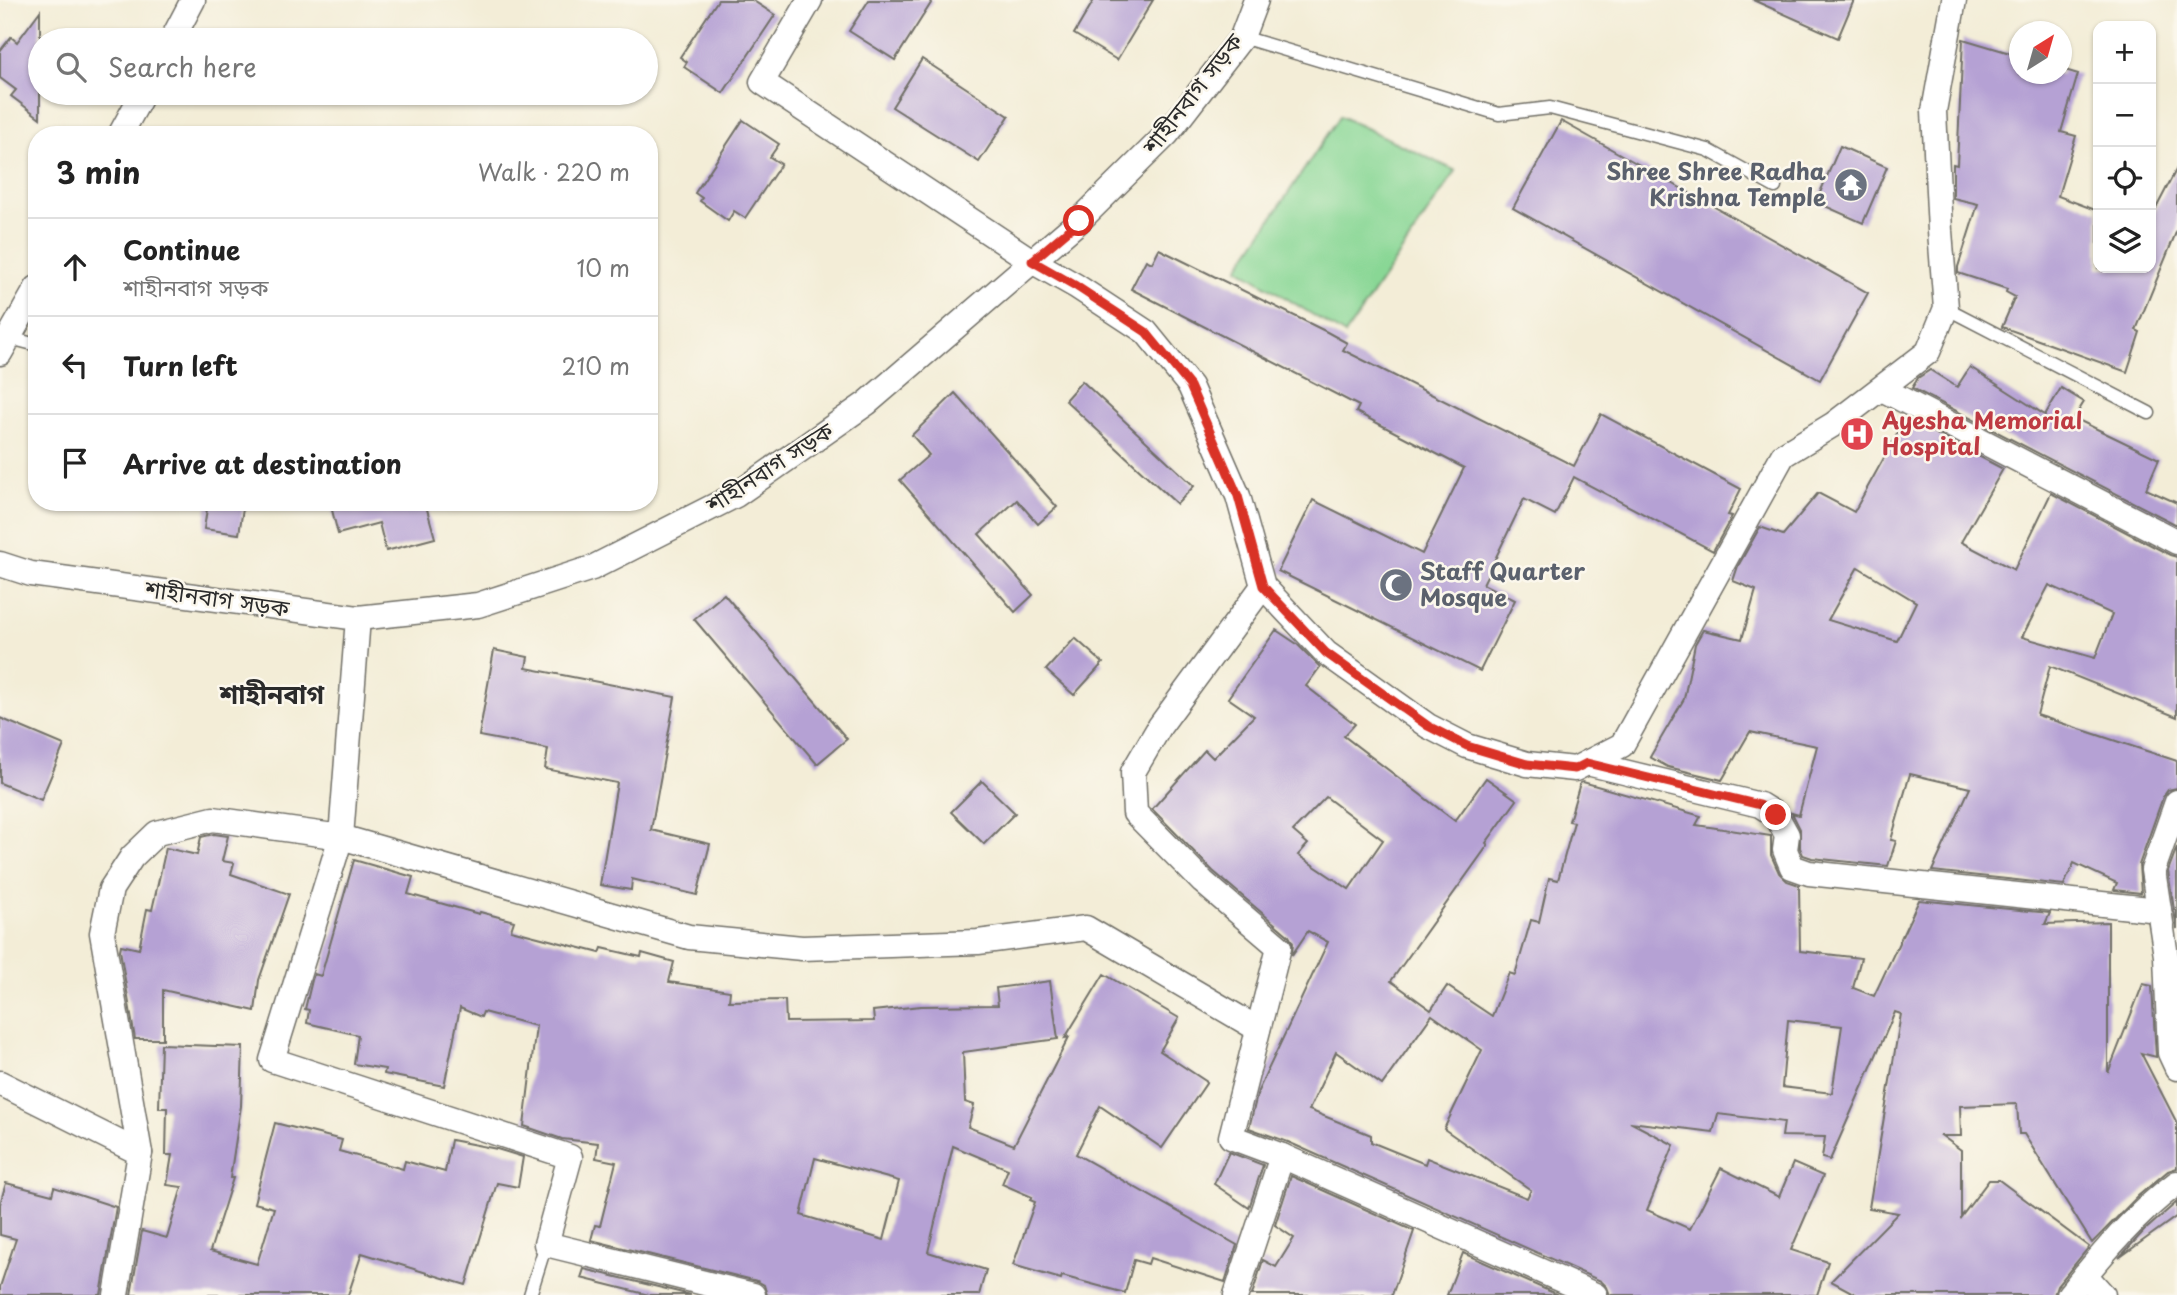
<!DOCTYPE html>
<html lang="en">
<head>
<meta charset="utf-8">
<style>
  body { margin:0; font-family:"Playpen Sans","Noto Sans Bengali",sans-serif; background:#f6f6f6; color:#222 }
  .controls { position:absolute; right:21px; top:21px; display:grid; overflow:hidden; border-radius:14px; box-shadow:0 2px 5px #0004 }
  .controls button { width:63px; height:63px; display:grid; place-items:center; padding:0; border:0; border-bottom:2px solid #e0e0e0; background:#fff; color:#222; font:35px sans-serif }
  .compass { position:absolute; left:2009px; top:21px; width:63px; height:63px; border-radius:50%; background:#fff; box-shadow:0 2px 5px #0004; rotate:37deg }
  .stop { position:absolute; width:21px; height:21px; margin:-16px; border:5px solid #d93025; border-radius:50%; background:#fff }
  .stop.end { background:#d93025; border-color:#fff; box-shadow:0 2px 7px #0008 }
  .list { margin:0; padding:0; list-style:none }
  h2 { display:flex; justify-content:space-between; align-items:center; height:91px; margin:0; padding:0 28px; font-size:30px }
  h2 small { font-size:23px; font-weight:400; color:#767676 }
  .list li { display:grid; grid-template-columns:46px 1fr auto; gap:21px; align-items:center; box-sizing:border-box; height:98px; padding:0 28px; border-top:2px solid #e0e0e0 }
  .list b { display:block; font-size:26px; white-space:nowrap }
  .list p { margin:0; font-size:23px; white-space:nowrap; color:#767676 }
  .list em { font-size:23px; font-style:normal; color:#767676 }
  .icon { flex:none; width:38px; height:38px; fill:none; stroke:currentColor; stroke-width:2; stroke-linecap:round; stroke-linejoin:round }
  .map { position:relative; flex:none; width:2177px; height:1295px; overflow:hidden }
  .search { position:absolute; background:#fff; box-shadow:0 2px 5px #0004; left:28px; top:28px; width:630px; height:77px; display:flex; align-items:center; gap:18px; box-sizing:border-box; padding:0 24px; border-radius:38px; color:#767676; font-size:26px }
  .panel { position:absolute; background:#fff; box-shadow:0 2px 5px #0004; left:28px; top:126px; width:630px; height:385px; border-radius:28px }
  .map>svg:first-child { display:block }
  .green { fill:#89d795; stroke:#5a8160; stroke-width:2 }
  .building { fill:#b5a1d4; fill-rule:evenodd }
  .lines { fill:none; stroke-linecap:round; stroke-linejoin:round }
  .lane-casing { stroke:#716f67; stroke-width:15 }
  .street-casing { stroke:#716f67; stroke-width:27 }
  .lane { stroke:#fff; stroke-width:12 }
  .street { stroke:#fff; stroke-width:24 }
  .route { stroke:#d93025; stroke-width:9 }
  .labels { text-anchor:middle; stroke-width:5; stroke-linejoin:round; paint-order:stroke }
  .street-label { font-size:23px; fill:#2b2b2b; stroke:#fbf7ec }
  .worship-label { font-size:23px; font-weight:bold; fill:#5b616d; stroke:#fbf7ec; text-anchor:end }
  .health-label { font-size:23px; font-weight:bold; fill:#be3a42; stroke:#fbf7ec; text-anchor:start }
  .quarter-label { font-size:26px; font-weight:bold; fill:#2b2b2b; stroke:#fbf7ec }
</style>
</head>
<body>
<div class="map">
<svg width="2177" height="1295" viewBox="0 0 2177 1295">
  <rect width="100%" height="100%" fill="#fbf7ec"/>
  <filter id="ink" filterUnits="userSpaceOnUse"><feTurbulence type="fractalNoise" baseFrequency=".0143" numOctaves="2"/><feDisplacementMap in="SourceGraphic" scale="14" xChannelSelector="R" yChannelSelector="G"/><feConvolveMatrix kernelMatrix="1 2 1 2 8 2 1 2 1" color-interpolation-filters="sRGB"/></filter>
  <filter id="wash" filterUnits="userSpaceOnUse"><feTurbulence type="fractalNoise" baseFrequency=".00686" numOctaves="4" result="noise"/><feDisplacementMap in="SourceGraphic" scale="28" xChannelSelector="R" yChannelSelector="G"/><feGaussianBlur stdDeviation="1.57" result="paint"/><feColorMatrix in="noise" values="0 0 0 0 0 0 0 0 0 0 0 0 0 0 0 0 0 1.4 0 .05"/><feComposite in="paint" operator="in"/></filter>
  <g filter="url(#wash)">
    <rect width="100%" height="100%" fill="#f3edd7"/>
    <polygon class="green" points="1340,116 1456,171 1345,335 1238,268"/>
    <g id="blocks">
      <g class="building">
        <polygon points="718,0 752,0 775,15 723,93 684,67 687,62 680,57"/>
        <polygon points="869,0 933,0 895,60 849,31"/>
        <polygon points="1094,0 1153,0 1117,60 1074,34"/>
        <polygon points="1753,0 1854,0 1838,38"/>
        <polygon points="40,11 40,118 11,96 16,90 0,78 0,51 11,37 17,42"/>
        <polygon points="1963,39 2020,56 2020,74 2062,74 2062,69 2078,74 2061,132 2076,136 2058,196 2098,211 2098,268 2151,268 2151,218 2177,168 2177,230 2136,330 2140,332 2127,372 2002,327 2015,297 2006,292 2007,289 1958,273 1958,267 1978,204 1953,198 1953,164 1957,165"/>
        <polygon points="922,59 1009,116 979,162 892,107"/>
        <polygon points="743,120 779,144 770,157 781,164 745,218 734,211 728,221 700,201 702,198 695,193"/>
        <polygon points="1561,121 1868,293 1820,380 1513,208"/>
        <polygon points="1840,146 1887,167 1863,223 1816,202"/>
        <polygon points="1159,249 1327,332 1347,343 1343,350 1574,466 1601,414 1741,489 1728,515 1732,516 1713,551 1574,477 1555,515 1524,499 1483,584 1515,600 1480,671 1278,571 1313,500 1422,554 1464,468 1356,412 1359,406 1131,289 1146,260 1152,263"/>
        <polygon points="1970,367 2045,415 2061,388 2084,402 2074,418 2159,459 2146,489 2177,503 2177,525 1912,388 1918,378 1930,370 1957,387"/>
        <polygon points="1082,381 1194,486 1177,504 1065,400"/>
        <polygon points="955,393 1057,507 1038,524 1017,500 979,534 1033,595 1015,612 900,480 929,455 912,435"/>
        <path d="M1906,418L2003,469L1961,542L2014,570L2051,493L2170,555L2177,557V717L2050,666L2037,715L2177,761V788L2168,790L2163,797L2139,865L2141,893L2114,890L2117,883L2074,863L2064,885L1932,871L1970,788L1910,774L1891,840L1896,841L1888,866L1812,858L1803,855L1800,848V829L1792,813L1799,815L1817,746L1750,732L1722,780L1668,767L1650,757L1684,699L1695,644L1703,630L1742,639L1756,590L1733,581L1738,566L1760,527L1783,535L1818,493L1854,512ZM1858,567L1916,602L1897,641L1828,620ZM2049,585L2112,614L2095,658L2022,637Z"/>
        <polygon points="208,502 244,502 239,534 204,529"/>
        <polygon points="330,502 425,502 435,538 386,551 379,523 338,534"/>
        <polygon points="724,594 847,739 817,764 694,619"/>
        <path d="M1276,630L1297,644L1320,667L1306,686L1355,724L1344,736L1455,821L1486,778L1517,800L1486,843L1488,845L1391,981L1431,1010L1447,986L1492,1016L1509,973L1515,975L1531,920L1539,922L1549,878L1558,880L1574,822L1569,821L1580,783L1583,782L1701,816L1696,825L1771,836V855L1779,873L1787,881L1799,885L1800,951L1861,958L1853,988L1874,996L1919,900L2050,913L2045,924L2108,922V1073L2143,984L2152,986L2156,1057L2141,1053L2177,1123V1168L2168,1171L2138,1196L2092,1243L2024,1134H2019L2017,1104L1960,1106L1961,1136H1942L1961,1150V1217L1989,1180H1999L2089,1247L2057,1286L2054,1295H1857L1831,1281L1898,1213L1869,1208L1901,1014L1895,1012L1830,1160L1822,1158L1825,1137L1782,1136L1784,1122L1718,1114L1713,1132L1630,1122L1674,1145L1647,1210L1690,1229L1721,1168L1779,1197L1793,1163L1823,1176L1791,1250L1828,1262L1817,1295H1610L1607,1287L1601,1281L1288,1142L1249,1128L1258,1091L1328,942L1308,931L1292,955L1293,943L1289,936L1213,871L1152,809L1205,750L1213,758L1254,716L1228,698ZM1326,797L1383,840L1349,889L1298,855L1308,844L1293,831ZM1432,1015L1482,1050L1444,1129L1531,1190L1527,1198L1427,1158L1425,1164L1371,1142V1135L1309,1110L1336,1052L1382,1085ZM1788,1020L1842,1026L1832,1093L1782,1087Z"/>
        <polygon points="1075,638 1103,663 1074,695 1046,670"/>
        <polygon points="494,650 528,657 526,668 675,697 651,830 710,844 697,895 632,879 631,890 600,885 617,783 545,769 548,749 479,736"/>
        <polygon points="0,718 64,745 41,800 0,783"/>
        <polygon points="982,781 1015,813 984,844 951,812"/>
        <polygon points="214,834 228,836 222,861 234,863 231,874 289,894 259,980 255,1011 163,990 163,1039 135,1039 120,950 121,945 139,949 147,909 152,910 166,848 197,855 201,837"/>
        <polygon points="2177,847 2177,929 2168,871"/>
        <path d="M354,860L413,877L408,894L479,914L480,912L514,921L511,930L600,953L602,948L641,957L642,953L674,962L669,982L730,991L729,1001L785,1000L786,1022L874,1021L873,1011L921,1006L998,1005L996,988L1050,981L1058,1039L963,1052L965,1102L974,1105L968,1127L1014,1145L1069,1037L1065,1038L1104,974L1179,1018L1160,1051L1207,1082L1162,1148L1100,1106L1076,1154L1237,1245L1225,1282L1150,1258L1148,1264L1134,1260L1125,1293L1062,1276L1061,1279L1013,1265L1035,1202L1030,1200L1032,1197L1002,1184L1008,1169L953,1146L928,1252L986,1270L979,1295H767L764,1285L757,1281L591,1240L595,1225L600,1226L616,1162L596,1158L598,1143L562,1139L524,1126L536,1026L483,1012L481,1017L460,1008L444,1086L384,1074L385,1069L354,1064L358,1035L307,1023L309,1010L305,1009L312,980L314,974L321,976ZM815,1158L899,1181L884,1240L801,1215Z"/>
        <polygon points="161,1044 243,1047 241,1106 230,1178 233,1178 210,1251 257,1264 274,1208 254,1203 275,1123 342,1140 339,1151 403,1169 405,1161 445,1172 451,1140 497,1149 523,1157 518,1187 497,1183 466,1285 362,1253 348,1295 131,1295 142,1231 167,1238 182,1187 167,1185 172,1155 166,1155 167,1108 159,1108"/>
        <polygon points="1229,1152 1263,1165 1249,1208 1214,1184"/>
        <polygon points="1291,1176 1414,1231 1392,1295 1252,1295 1263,1260 1276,1267 1294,1238 1275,1225"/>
        <polygon points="6,1183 52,1195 54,1187 116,1207 101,1295 0,1295 0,1287 16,1239 0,1235 0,1204"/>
        <polygon points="2177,1202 2177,1216 2119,1258 2144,1231"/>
        <polygon points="1463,1253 1558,1295 1447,1295"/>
        <polygon points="584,1269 691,1295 649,1295 581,1278"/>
      </g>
    </g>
  </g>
  <g filter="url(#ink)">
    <use href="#blocks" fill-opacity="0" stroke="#716f67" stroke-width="2"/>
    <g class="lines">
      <g class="lane-casing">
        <g id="lane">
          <polyline points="1242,37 1499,114 1550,108 1708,150 1775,187"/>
          <polyline points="1946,308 2149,413"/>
          <polyline points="10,338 37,345"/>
          <polyline points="530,1295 546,1244"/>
        </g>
      </g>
      <g class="street-casing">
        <g id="street">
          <polyline points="810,0 762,82 1032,261 1076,286 1146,332 1190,386 1238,496 1263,586 1326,653 1428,726 1467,746 1527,764 1575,769 1622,745 1783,455 1834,424 1928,352 1946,308 1940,231 1934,111 1954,0"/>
          <polyline points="172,40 193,0"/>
          <polyline points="120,135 143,93"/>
          <polyline points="0,353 37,288"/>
          <polyline points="1882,389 2177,542"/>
          <polyline points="0,564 31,574 358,618 478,605 592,568 736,495 867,403 1079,221 1167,134 1242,37 1256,0"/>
          <polyline points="1263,586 1160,726 1133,772 1135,813 1203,882 1279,947 1231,1137 1282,1156 1595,1295"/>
          <polyline points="358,618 341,837 272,1060 570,1157 546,1244 753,1295"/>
          <polyline points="1587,763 1760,805 1776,815 1787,835 1785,850 1792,867 1809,873 2159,910"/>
          <polyline points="2177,802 2153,870 2166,956 2170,1053 2177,1068"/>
          <polyline points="0,1083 140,1153 116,1295"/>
          <polyline points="140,1153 102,933 111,889 132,857 157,833 213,819 341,837 689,937 802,948 978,942 1086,928 1258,1029"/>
          <polyline points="2085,1275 2103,1295"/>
          <polyline points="1236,1295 1282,1156"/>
          <path d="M2069,1295C2100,1256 2137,1212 2177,1183"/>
        </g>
      </g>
      <use href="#lane" class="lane"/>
      <use href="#street" class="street"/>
    </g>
  </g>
  <g class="lines" filter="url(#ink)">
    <polyline class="route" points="1079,221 1032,261 1076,286 1146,332 1190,386 1238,496 1263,586 1326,653 1428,726 1467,746 1527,764 1575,769 1587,763 1760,805 1776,815"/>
  </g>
  <defs>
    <g id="temple-disc" transform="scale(1.75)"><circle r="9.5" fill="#6b7280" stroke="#fbf7ec"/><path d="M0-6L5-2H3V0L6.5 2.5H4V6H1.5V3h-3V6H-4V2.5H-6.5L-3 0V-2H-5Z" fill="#fff"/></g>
    <g id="hospital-disc" transform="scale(1.75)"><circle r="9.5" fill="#e0444e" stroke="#fbf7ec"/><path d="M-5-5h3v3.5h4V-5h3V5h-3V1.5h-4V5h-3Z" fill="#fff"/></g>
    <g id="mosque-disc" transform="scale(1.75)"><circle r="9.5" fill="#6b7280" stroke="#fbf7ec"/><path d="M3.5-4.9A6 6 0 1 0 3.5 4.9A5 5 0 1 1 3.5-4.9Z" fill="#fff"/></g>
  </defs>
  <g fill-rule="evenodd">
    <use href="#temple-disc" x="1851" y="185"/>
    <use href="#hospital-disc" x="1857" y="434"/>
    <use href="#mosque-disc" x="1396" y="585"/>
  </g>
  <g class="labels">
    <g class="street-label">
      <text transform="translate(1193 94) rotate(-52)" y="8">শাহীনবাগ সড়ক</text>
      <text transform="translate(770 468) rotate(-33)" y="8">শাহীনবাগ সড়ক</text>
      <text transform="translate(217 599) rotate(8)" y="8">শাহীনবাগ সড়ক</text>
    </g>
    <g class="worship-label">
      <text x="1826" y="180">Shree Shree Radha<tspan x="1826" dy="26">Krishna Temple</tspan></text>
      <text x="1420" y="580" text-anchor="start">Staff Quarter<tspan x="1420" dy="26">Mosque</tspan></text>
    </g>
    <g class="health-label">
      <text x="1882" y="429">Ayesha Memorial<tspan x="1882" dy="26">Hospital</tspan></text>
    </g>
    <g class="quarter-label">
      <text x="272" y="704">শাহীনবাগ</text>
    </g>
  </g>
</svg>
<div class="controls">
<button>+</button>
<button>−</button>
<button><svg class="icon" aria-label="locate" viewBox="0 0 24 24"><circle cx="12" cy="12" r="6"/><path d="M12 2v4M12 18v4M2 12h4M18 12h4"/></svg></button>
<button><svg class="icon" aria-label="layers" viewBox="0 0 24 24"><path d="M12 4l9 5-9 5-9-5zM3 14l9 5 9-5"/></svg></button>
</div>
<svg class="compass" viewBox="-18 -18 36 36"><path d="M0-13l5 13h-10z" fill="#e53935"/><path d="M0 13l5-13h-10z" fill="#767676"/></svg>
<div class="stop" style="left:1079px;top:221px"></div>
<div class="stop end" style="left:1776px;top:815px"></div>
<div class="search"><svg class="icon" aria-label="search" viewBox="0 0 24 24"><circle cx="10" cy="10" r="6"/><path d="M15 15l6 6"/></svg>Search here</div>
<section class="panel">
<h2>3 min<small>Walk · 220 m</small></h2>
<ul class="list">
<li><svg class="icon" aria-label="ahead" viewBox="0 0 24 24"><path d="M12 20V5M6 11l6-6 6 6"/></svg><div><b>Continue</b><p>শাহীনবাগ সড়ক</p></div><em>10 m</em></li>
<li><svg class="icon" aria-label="left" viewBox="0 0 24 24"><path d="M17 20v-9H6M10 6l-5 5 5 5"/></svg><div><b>Turn left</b></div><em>210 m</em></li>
<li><svg class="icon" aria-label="arrive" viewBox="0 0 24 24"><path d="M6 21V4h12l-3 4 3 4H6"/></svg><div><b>Arrive at destination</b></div></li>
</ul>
</section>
</div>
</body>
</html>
